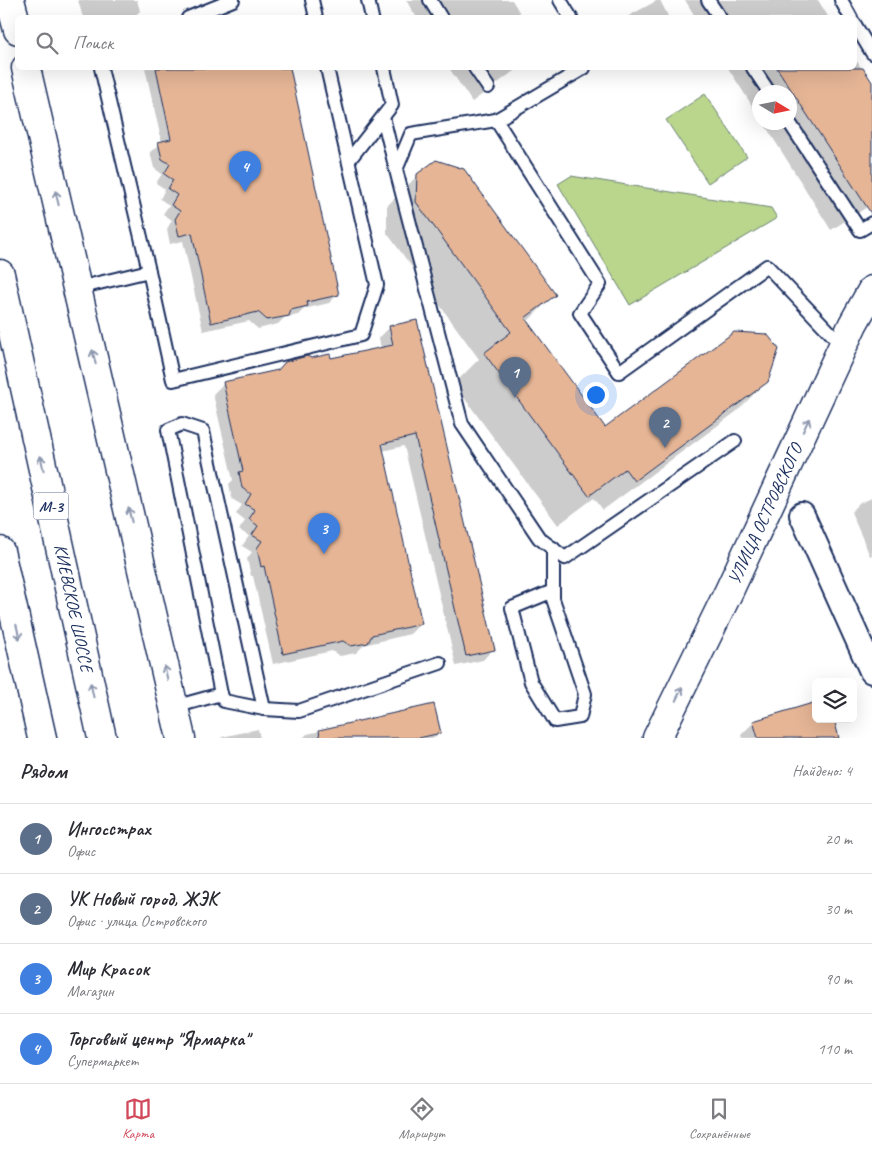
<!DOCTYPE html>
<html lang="ru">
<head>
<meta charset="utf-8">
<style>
  body { margin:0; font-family:Caveat,sans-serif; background:#f7f7f7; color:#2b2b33 }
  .controls { position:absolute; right:15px; bottom:15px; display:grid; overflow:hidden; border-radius:8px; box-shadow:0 5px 20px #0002 }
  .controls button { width:45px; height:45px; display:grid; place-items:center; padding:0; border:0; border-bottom:1px solid #e1e1e2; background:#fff; color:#2b2b33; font:25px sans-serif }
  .compass { position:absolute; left:752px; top:85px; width:45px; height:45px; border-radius:50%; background:#fff; box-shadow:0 5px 20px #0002; rotate:100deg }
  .you { position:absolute; left:595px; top:394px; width:18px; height:18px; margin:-12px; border:4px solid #fff; border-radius:50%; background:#1a73e8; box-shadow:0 0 0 8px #1a73e833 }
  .badge { display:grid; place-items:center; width:32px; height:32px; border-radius:50%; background:#d1495b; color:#fff; font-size:16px; font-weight:700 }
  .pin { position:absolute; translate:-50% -41px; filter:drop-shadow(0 1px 2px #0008) }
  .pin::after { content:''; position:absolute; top:26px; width:18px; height:15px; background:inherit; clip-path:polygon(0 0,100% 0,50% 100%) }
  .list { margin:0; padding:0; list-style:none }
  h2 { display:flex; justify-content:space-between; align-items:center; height:65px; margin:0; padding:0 20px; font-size:21px }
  h2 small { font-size:16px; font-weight:400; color:#7c7c81 }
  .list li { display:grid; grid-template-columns:32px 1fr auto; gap:15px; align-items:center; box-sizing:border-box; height:70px; padding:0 20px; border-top:1px solid #e1e1e2 }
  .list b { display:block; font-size:19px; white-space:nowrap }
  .list p { margin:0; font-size:16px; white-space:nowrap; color:#7c7c81 }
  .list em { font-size:16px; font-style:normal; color:#7c7c81 }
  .icon { flex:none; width:28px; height:28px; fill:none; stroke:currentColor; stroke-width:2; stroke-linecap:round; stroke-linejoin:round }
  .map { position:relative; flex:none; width:872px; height:738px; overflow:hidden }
  .search { position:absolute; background:#fff; box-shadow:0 5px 20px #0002; left:15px; right:15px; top:15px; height:55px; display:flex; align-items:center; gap:12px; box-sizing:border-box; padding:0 18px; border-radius:8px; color:#7c7c81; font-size:19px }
  .sheet { height:345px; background:#fff }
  nav { display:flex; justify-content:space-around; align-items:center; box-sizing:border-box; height:70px; border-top:1px solid #e1e1e2; background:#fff; font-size:14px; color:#7c7c81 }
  nav a { display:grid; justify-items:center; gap:2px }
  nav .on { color:#d1495b }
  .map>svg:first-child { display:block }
  .green { fill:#bad58c; stroke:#6a8275 }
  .shadow { fill:#0003 }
  .building { fill:#e5b596; stroke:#1b2f5e }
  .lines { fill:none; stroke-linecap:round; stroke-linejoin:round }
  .service-casing { stroke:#1b2f5e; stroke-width:16 }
  .minor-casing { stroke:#1b2f5e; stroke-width:28 }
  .tertiary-casing { stroke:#1b2f5e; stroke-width:31 }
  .secondary-casing { stroke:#1b2f5e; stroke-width:31 }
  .trunk-casing { stroke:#1b2f5e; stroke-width:31 }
  .service { stroke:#fff; stroke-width:12 }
  .minor { stroke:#fff; stroke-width:24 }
  .tertiary { stroke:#fff; stroke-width:28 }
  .secondary { stroke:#fff; stroke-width:28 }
  .trunk { stroke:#fff; stroke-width:28 }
  .oneway { stroke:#8d97ae }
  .labels { text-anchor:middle; stroke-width:4.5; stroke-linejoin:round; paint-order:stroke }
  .shield { fill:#fff; stroke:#5f6d8e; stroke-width:1 }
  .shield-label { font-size:16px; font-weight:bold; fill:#1b2f5e }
  .street-label { font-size:18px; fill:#1b2f5e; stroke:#fff }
</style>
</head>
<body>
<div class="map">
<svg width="872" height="738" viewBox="0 0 872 738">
  <rect width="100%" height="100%" fill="#fff"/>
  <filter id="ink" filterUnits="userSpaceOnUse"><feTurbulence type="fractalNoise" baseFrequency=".02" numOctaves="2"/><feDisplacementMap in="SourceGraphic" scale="10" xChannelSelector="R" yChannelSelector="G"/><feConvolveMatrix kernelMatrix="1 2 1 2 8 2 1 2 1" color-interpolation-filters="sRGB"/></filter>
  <g filter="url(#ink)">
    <g class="green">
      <polygon points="705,94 747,157 708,183 666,120"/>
      <polygon points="571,176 771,208 777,218 630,305 558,184"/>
    </g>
    <g class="shadow">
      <polygon points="78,0 137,0 140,11 136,15 128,18 83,18"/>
      <polygon points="406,0 512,0 523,18 417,18"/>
      <polygon points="658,0 660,0 669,18 625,18"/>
      <polygon points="685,0 818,0 829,18 696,18"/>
      <polygon points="854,57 872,84 872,204 831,230 763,122 790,122 790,92 760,92 760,118 728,68 854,68"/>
      <polygon points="145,68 289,68 338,294 329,303 304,309 298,315 284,318 278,324 258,329 249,321 203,331 183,241 170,244 167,229 172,220 163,214 169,205 160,199 165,189 156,183 162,174 154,168 150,152 162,143"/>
      <polygon points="449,68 518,68 472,102"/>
      <polygon points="418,175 554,295 527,322 605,429 767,381 736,412 603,510 594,498 558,525 454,384 479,359 387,233 387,206"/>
      <polygon points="416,321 493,649 483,660 456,666 404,446 382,451 420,624 410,634 364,645 356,653 340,656 332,651 273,664 253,576 251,576 247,559 252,552 242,546 249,536 239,530 245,521 236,514 242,505 232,499 229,484 233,480 213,394 224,383 277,372 311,359 330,360 381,349 379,338 389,328"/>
      <polygon points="872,498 872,555 870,556 851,512 860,503"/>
      <polygon points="433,706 439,733 434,738 303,738 307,734"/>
      <polygon points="816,719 837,738 742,738 741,735 754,722"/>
      <polygon points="258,729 260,738 221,738 222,737"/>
    </g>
    <g class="building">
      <polygon points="156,68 290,68 339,295 307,302 308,306 291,310 289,316 267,320 258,312 211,323 192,233 179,236 175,219 180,211 171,205 177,195 168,189 173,180 164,174 170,164 162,159 158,142 171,139"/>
      <polygon points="777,68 863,68 872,82 872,215"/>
      <polygon points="436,160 464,169 556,295 525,318 605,427 734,332 767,334 779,349 768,382 634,481 625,469 589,496 484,353 511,332 416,202 417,174"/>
      <polygon points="417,320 495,650 466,656 415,436 382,444 422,624 372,635 368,643 351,646 343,641 283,654 264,566 261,567 257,548 262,541 252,535 258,526 249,519 255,510 245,504 251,494 242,488 239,472 243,471 223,382 278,370 285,362 307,356 311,358 330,354 331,358 393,345 389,326"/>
      <polygon points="816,702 816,719 834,719 839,738 758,738 753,721"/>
      <polygon points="434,704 441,733 419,738 320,738 319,730"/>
    </g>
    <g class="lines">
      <g class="service-casing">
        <g id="service">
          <polyline points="312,0 316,18"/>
          <polyline points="368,0 372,18"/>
          <polyline points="430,0 441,18"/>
          <polyline points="560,0 571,18"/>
          <polyline points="708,0 720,18"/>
          <polyline points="841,0 851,18"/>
          <polyline points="188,18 233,0"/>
          <polyline points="854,23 872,53"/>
          <polyline points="475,68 488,87"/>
          <polyline points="584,68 496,120 411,134 396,170 462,424 539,538 565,558 735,441"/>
          <polyline points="753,68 769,92"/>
          <polyline points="383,117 396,170"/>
          <polyline points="496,120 600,284 580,313 619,372 767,266 843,346"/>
          <polyline points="789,122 860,230 872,223"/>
          <polyline points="349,160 392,105 384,68"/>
          <polyline points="149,271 173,380 361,335 377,285 327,68"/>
          <polyline points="78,288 149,271 101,68"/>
          <polyline points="553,548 553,599 585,694 580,717 555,721 531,682 512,608 553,591"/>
          <polyline points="221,694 224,701 264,709 299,711 440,663"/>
          <polyline points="174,707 221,694 168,430 182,424 203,431 264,709"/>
        </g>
      </g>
      <g class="minor-casing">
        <polyline id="minor" points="802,515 872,671"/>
      </g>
      <g class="tertiary-casing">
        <polyline id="tertiary" points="657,738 729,591 853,324 872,290"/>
      </g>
      <g class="secondary-casing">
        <g id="secondary">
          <polyline points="10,0 18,30"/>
          <polyline points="26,68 181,738"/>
        </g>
      </g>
      <g class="trunk-casing">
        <g id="trunk">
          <polyline points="0,274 102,738"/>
          <polyline points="0,551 42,738"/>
        </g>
      </g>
      <use href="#service" class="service"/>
      <use href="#minor" class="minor"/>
      <use href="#tertiary" class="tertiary"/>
      <use href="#secondary" class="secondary"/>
      <use href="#trunk" class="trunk"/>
    </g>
    <defs><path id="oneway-shaft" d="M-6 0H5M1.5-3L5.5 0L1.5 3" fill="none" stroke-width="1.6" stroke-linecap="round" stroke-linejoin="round" transform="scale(1.25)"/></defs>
    <g class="oneway">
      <use href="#oneway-shaft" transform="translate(57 198) rotate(-103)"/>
      <use href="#oneway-shaft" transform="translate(94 357) rotate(-103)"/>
      <use href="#oneway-shaft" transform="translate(806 425) rotate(-65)"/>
      <use href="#oneway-shaft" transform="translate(42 463) rotate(-102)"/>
      <use href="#oneway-shaft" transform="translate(130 515) rotate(-103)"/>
      <use href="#oneway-shaft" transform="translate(18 632) rotate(77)"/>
      <use href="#oneway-shaft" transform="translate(166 673) rotate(-103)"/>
      <use href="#oneway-shaft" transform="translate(92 690) rotate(-102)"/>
      <use href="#oneway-shaft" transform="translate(679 694) rotate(-64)"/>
    </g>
  </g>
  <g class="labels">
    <rect class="shield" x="33.5" y="492.5" width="35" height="27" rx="4"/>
    <g class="shield-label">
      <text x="51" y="512">М-3</text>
    </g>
    <g class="street-label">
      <text transform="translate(765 514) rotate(-65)" y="6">УЛИЦА ОСТРОВСКОГО</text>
      <text transform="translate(74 608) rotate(78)" y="6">КИЕВСКОЕ ШОССЕ</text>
    </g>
  </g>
</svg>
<div class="controls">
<button><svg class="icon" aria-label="layers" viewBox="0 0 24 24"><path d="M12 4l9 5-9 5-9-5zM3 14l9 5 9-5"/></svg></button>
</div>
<svg class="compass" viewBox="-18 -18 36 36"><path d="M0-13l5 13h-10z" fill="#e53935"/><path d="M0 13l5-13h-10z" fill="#7c7c81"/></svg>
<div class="you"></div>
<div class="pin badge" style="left:515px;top:398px;background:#5c6f8a">1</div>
<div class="pin badge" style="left:665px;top:448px;background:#5c6f8a">2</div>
<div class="pin badge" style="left:324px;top:554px;background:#3f7fe0">3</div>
<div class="pin badge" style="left:245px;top:192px;background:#3f7fe0">4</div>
<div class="search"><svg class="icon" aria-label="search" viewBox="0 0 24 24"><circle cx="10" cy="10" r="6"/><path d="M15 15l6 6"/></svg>Поиск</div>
</div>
<section class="sheet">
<h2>Рядом<small>Найдено: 4</small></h2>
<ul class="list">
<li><span class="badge" style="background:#5c6f8a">1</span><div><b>Ингосстрах</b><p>Офис</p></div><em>20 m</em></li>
<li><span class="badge" style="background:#5c6f8a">2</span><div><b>УК Новый город, ЖЭК</b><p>Офис · улица Островского</p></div><em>30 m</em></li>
<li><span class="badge" style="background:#3f7fe0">3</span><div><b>Мир Красок</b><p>Магазин</p></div><em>90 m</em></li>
<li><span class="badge" style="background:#3f7fe0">4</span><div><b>Торговый центр &quot;Ярмарка&quot;</b><p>Супермаркет</p></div><em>110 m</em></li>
</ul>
</section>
<nav>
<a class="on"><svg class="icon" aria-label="map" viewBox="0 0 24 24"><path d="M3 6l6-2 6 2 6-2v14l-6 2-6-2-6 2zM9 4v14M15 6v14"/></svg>Карта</a>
<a><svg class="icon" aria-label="directions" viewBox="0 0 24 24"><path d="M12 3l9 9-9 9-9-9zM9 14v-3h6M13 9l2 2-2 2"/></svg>Маршрут</a>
<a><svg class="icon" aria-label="saved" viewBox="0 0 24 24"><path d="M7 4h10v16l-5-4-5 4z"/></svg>Сохранённые</a>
</nav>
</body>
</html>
